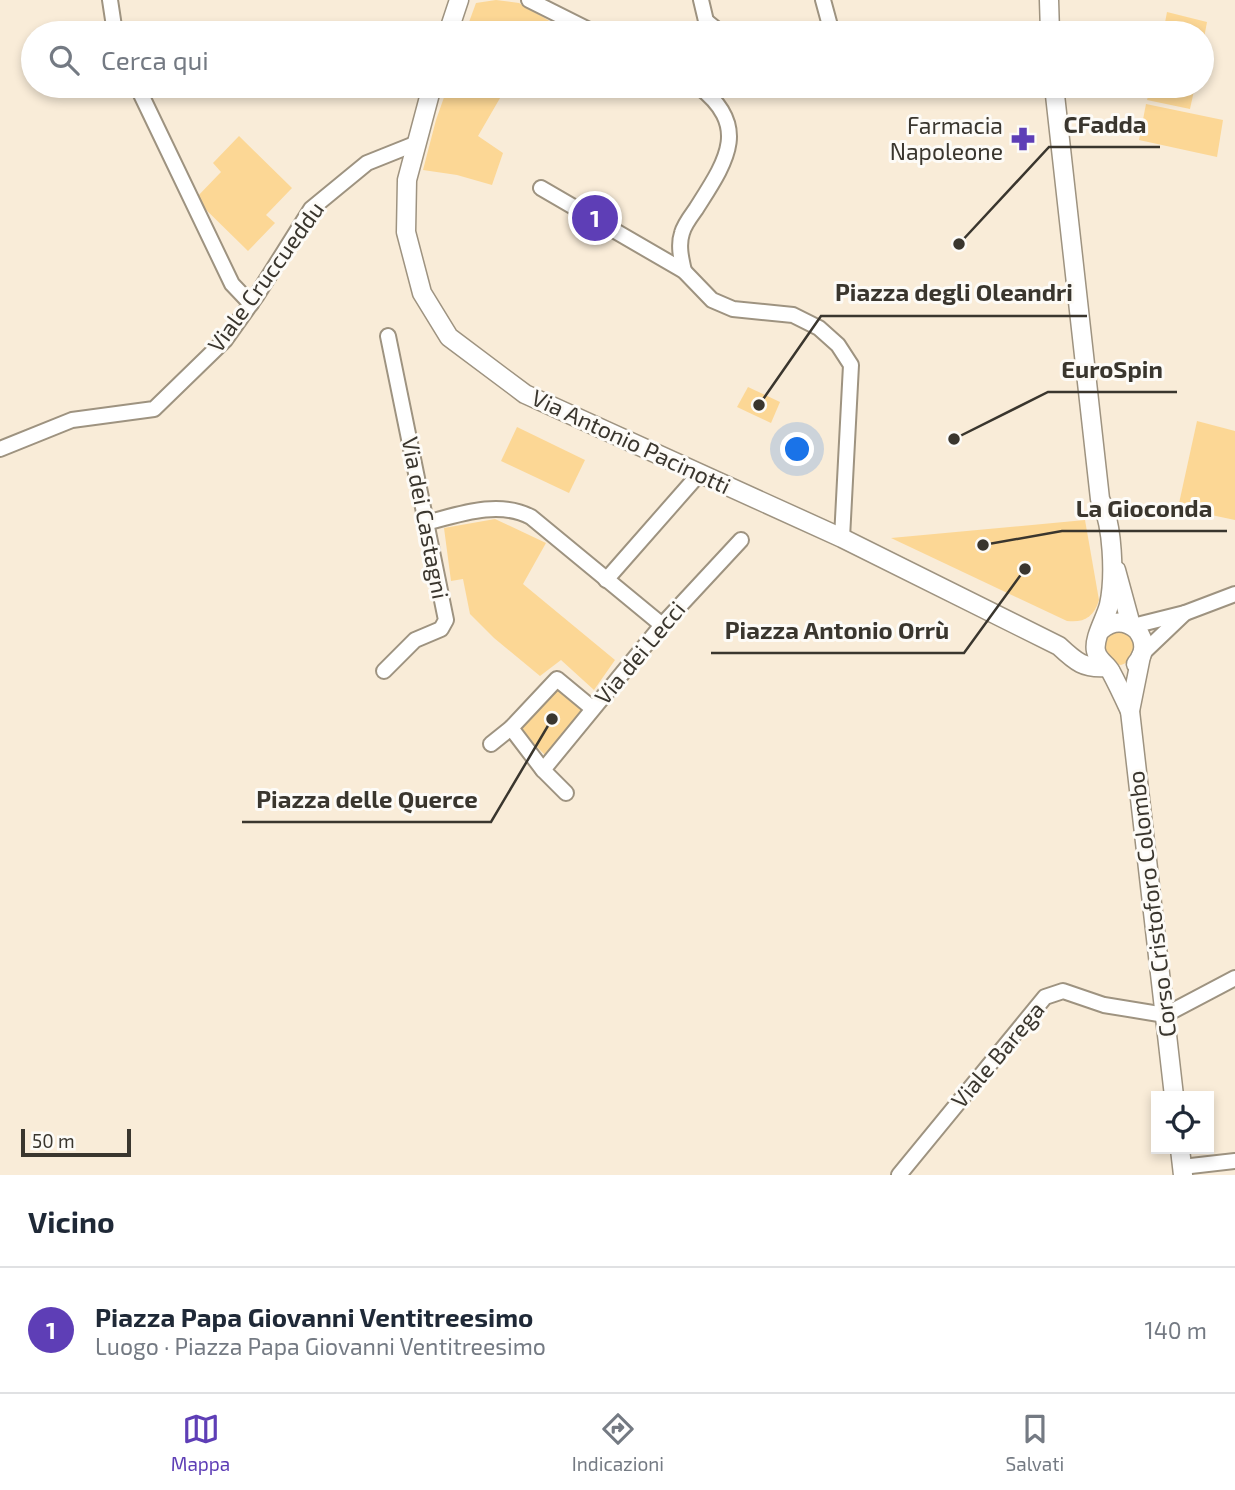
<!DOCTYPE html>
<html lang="it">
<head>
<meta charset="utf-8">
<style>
  body { margin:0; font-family:"Exo 2",sans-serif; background:#f2f2f3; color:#1f2937 }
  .controls { position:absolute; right:21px; bottom:21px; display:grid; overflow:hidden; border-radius:0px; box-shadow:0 4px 10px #0003 }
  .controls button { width:63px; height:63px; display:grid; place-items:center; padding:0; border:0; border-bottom:2px solid #e0e1e3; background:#fff; color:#1f2937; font:35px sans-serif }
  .scale { position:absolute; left:21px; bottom:18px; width:110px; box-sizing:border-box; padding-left:7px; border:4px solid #3a362e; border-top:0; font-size:19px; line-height:24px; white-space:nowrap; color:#3a362e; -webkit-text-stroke:5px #fdfbf7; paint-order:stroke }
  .you { position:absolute; left:798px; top:450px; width:24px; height:24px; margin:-18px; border:5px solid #fff; border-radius:50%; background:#1a73e8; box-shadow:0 0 0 10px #1a73e833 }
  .badge { display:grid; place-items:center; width:46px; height:46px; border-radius:50%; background:#5e3eb6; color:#fff; font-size:23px; font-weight:700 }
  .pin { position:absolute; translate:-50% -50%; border:4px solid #fff; box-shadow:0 2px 7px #0006 }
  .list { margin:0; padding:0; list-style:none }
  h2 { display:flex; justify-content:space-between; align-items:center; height:91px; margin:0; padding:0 28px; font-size:30px }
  h2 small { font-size:23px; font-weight:400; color:#747a83 }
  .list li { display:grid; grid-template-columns:46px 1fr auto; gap:21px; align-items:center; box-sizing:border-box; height:126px; padding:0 28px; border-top:2px solid #e0e1e3 }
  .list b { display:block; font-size:26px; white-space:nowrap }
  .list p { margin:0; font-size:23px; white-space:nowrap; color:#747a83 }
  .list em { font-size:23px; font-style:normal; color:#747a83 }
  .icon { flex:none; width:38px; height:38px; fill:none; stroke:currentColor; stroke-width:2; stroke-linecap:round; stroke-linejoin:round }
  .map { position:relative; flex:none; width:1235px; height:1175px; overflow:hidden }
  .search { position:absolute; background:#fff; box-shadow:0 4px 10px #0003; left:21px; right:21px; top:21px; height:77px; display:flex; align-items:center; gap:18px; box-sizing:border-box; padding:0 24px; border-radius:38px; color:#747a83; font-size:26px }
  .sheet { height:217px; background:#fff }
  nav { display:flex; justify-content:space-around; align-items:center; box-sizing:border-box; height:98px; border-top:2px solid #e0e1e3; background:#fff; font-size:19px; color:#747a83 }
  nav a { display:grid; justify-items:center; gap:4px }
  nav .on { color:#5e3eb6 }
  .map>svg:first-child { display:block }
  .green { fill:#fcd795 }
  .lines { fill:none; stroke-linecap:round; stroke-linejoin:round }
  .minor-casing { stroke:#9e9380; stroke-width:18 }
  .tertiary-casing { stroke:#9e9380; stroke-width:21 }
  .minor { stroke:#fff; stroke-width:14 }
  .tertiary { stroke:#fff; stroke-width:18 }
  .labels { text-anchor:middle; stroke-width:6; stroke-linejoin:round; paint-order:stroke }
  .poi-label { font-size:23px; fill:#3a362e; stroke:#fdfbf7; text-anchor:end }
  .street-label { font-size:23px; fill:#3a362e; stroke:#fdfbf7 }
  .leader { fill:none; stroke:#3a362e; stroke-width:2.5 }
  .callout-dot { fill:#3a362e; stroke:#fdfbf7; stroke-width:2.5 }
  .callout-label { font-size:24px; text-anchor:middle; font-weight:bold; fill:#3a362e; stroke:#fdfbf7; stroke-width:6; stroke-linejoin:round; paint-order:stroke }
</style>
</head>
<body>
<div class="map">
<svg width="1235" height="1175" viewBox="0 0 1235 1175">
  <rect width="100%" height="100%" fill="#f9ecd8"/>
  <g class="green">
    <polygon points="496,0 519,3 553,23 548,33 465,33 476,3"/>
    <polygon points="1167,12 1207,22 1202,49 1202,33 1163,33"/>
    <polygon points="448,86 507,86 478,136 503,153 492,185 457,175 423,170 436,120"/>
    <polygon points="1151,86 1195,86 1190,109 1147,100"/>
    <polygon points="1146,104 1223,120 1217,157 1139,140"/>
    <polygon points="239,136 292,188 266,215 275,223 248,251 195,199 221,172 213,163"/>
    <polygon points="748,387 780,402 771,423 737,407"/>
    <polygon points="1197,421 1235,431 1235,520 1178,508"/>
    <polygon points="517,427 585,460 569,493 501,461"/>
    <polygon points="495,519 546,543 523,584 615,660 594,690 561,660 540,676 494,638 470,614 463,579 451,581 444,528"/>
    <path d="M1085,520L1099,600C1094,617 1084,623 1067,621L891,538Z"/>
    <polygon points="1123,627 1138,641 1131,661 1121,665 1110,663 1100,645 1104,635"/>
    <polygon points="559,685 586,710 547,757 517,727"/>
  </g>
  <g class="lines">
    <g class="minor-casing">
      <g id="minor">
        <polyline points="110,0 115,33"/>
        <polyline points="529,0 595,33"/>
        <polyline points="701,0 706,21 705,33"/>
        <polyline points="823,0 832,33"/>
        <polyline points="706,21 721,33"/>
        <polyline points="137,86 232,284 251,304"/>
        <polyline points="541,188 684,271 712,300 733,309 793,315 819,328 838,345 851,365 842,538"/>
        <path d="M684,271C681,258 678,245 682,233C684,225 691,216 696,209C725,163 752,127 698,86"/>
        <polyline points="0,449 72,420 154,409 225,340 257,295 311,209 367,163 417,143"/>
        <path d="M426,523C460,514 499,500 531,517L662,625"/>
        <polyline points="606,580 700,473"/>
        <polyline points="1133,626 1185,613 1235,594"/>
        <polyline points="1143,653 1185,613"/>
        <polyline points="384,671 415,640 441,629 446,620 388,336"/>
        <polyline points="511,728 543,770 566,793"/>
        <polyline points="491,744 511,728 557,679 592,708"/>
        <polyline points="543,770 662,625 741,540"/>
        <polyline points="1182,1167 1235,1161"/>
        <polyline points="899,1175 1045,997 1063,991 1104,1005 1165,1015 1235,978"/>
      </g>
    </g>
    <g class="tertiary-casing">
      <g id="tertiary">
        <polyline points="1049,0 1050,33"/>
        <polyline points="448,33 459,0"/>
        <path d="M432,86L407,180L406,232L422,293L449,337L525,394L842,538L1059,646C1076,662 1084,669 1107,667"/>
        <path d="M1054,86L1100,499C1113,523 1115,577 1109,605C1106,618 1093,638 1096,651C1098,661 1107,664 1111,672C1118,685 1124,698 1130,711"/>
        <polyline points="1116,570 1131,625"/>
        <path d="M1101,630C1113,620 1125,620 1137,630C1146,642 1145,653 1136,664"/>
        <polyline points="1141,656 1130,711 1174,1096"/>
        <polyline points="1180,1149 1183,1175"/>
      </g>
    </g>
    <use href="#minor" class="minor"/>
    <use href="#tertiary" class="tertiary"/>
  </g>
  <defs>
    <g id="pharmacy-bare" transform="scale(1.89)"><path d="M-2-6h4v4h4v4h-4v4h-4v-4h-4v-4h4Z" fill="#5e3eb6" stroke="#fdfbf7" stroke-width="2.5" paint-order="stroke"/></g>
  </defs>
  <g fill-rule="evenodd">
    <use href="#pharmacy-bare" x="1023" y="139"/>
  </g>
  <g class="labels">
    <g class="poi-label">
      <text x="1003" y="134">Farmacia<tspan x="1003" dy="26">Napoleone</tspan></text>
    </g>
    <g class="street-label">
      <text transform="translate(266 277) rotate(-54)" y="8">Viale Cruccueddu</text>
      <text transform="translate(631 442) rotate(25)" y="8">Via Antonio Pacinotti</text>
      <text transform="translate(425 518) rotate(79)" y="8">Via dei Castagni</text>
      <text transform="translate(640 653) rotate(-50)" y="8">Via dei Lecci</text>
      <text transform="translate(1152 904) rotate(-97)" y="8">Corso Cristoforo Colombo</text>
      <text transform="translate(998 1055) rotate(-50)" y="8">Viale Barega</text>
    </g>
  </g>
  <path class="leader" d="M959 244L1049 147H1160M759 405L821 316H1087M954 439L1048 392H1177M983 545L1062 531H1227M1025 569L964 653H711M552 719L491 822H242"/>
  <g class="callout-dot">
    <circle cx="959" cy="244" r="7"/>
    <circle cx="759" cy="405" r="7"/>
    <circle cx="954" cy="439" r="7"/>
    <circle cx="983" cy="545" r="7"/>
    <circle cx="1025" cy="569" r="7"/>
    <circle cx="552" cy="719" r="7"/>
  </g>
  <g class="callout-label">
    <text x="1105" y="133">CFadda</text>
    <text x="954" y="301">Piazza degli Oleandri</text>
    <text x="1112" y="378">EuroSpin</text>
    <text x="1144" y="517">La Gioconda</text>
    <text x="837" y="639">Piazza Antonio Orrù</text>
    <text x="367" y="808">Piazza delle Querce</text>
  </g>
</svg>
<div class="controls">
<button><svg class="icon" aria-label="locate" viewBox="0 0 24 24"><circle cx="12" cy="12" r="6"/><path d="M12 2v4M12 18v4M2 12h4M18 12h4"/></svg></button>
</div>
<div class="scale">50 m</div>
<div class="you"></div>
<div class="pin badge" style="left:595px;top:218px">1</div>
<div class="search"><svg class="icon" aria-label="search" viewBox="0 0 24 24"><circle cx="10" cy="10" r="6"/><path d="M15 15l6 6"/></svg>Cerca qui</div>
</div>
<section class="sheet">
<h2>Vicino<small></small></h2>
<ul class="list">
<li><span class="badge">1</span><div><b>Piazza Papa Giovanni Ventitreesimo</b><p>Luogo · Piazza Papa Giovanni Ventitreesimo</p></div><em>140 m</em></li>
</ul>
</section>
<nav>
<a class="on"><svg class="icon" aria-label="map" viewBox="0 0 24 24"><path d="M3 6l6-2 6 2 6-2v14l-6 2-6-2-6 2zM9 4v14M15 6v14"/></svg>Mappa</a>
<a><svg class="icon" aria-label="directions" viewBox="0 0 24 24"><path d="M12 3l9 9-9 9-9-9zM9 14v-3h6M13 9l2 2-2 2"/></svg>Indicazioni</a>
<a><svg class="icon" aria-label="saved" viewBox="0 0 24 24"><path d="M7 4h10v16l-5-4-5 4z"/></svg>Salvati</a>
</nav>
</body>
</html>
